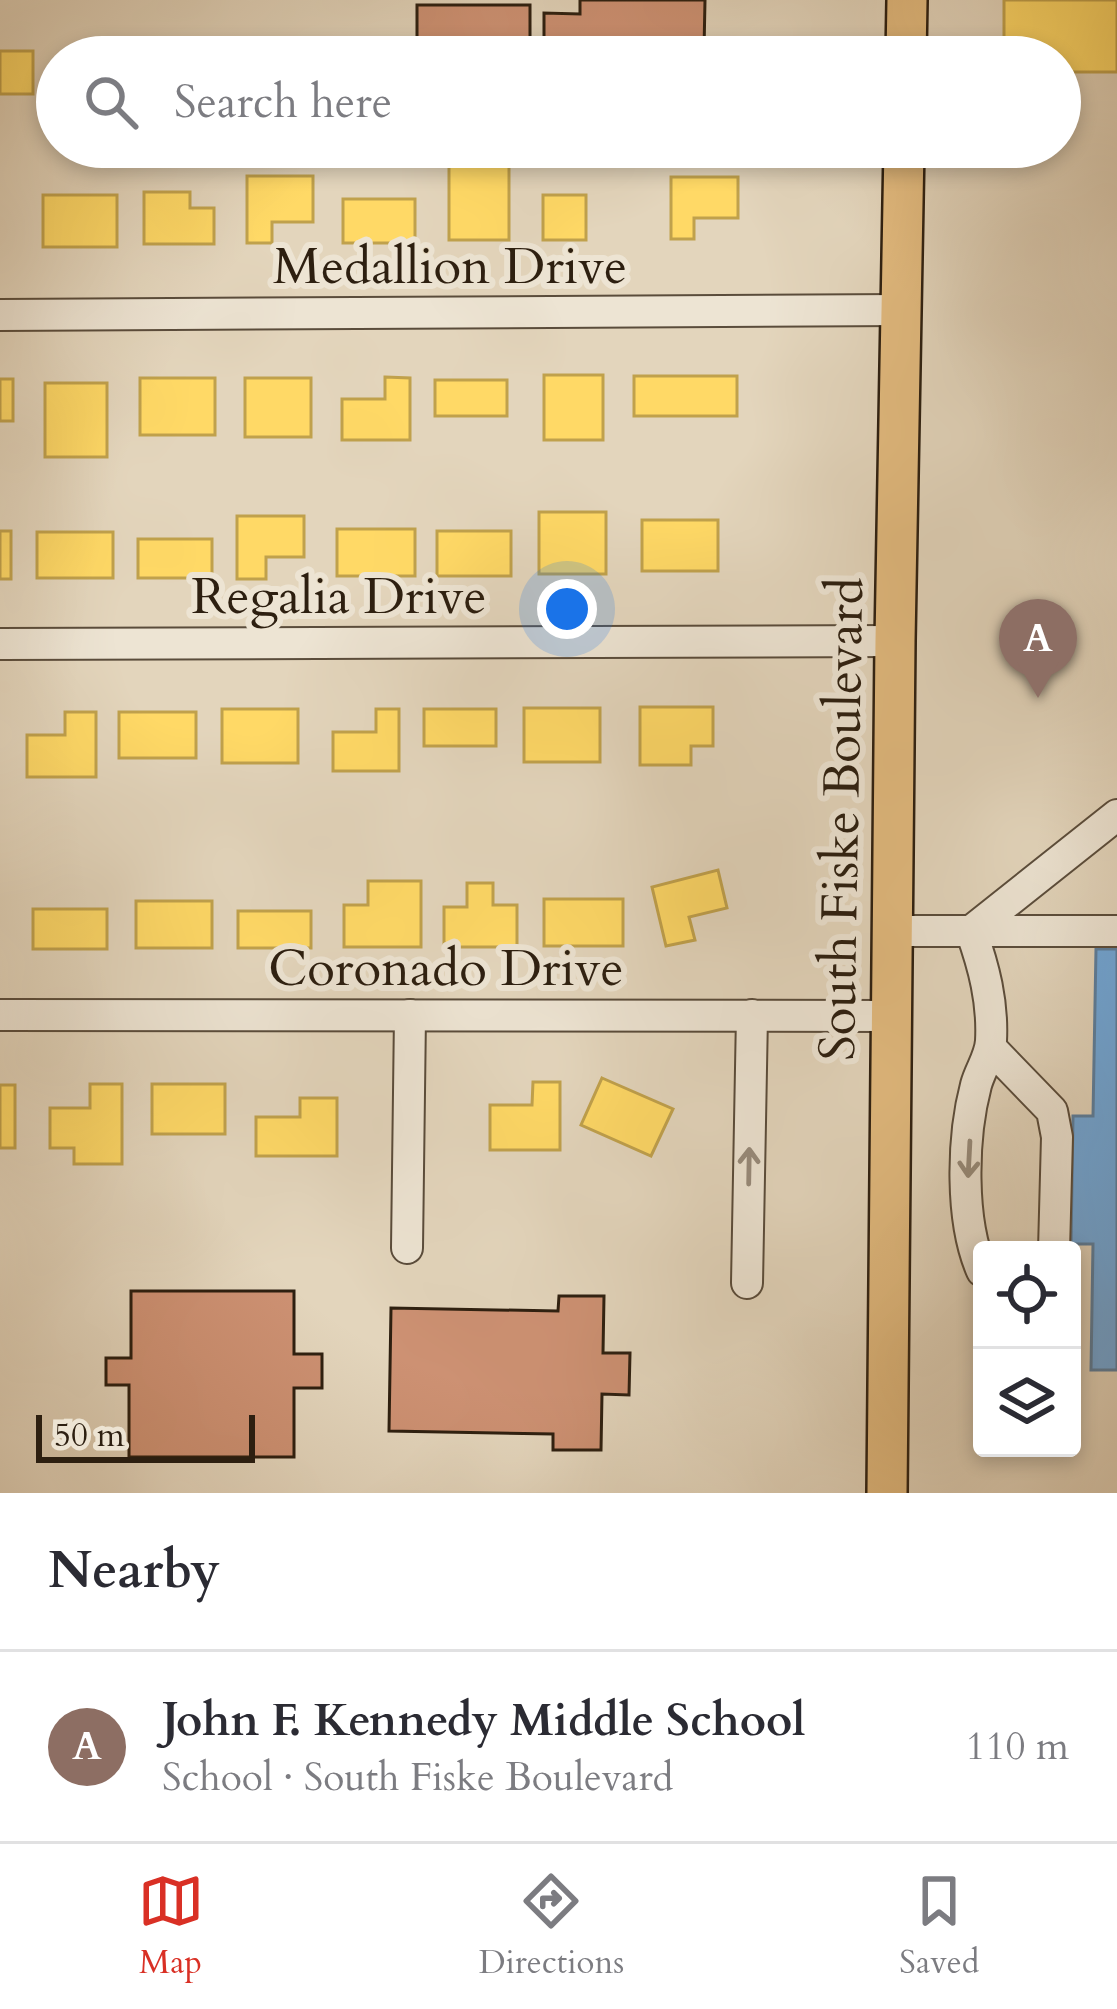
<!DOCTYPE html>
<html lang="en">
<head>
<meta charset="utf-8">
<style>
  body { margin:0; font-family:Cardo,serif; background:#f7f7f7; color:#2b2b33 }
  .controls { position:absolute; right:36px; bottom:36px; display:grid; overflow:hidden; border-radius:12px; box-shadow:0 6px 18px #0003 }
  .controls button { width:108px; height:108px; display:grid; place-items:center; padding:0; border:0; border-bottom:3px solid #e1e1e2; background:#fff; color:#2b2b33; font:60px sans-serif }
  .scale { position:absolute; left:36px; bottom:30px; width:219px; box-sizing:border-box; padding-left:12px; border:6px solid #2d1f10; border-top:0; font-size:33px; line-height:42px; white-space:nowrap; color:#2d1f10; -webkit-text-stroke:9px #ede4d3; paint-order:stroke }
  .you { position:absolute; left:567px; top:609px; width:42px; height:42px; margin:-30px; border:9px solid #fff; border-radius:50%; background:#1a73e8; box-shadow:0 0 0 18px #1a73e833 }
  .badge { display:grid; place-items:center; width:78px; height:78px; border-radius:50%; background:#d93025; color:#fff; font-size:39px; font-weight:700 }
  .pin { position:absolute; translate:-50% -99px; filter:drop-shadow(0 3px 6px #0008) }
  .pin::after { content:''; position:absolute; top:63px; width:42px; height:36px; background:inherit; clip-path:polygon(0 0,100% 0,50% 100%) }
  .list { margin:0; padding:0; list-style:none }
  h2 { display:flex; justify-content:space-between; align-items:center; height:156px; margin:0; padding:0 48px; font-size:51px }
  h2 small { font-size:39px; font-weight:400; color:#7c7c81 }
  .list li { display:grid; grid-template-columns:78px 1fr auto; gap:36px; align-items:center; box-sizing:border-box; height:192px; padding:0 48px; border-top:3px solid #e1e1e2 }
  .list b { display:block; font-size:45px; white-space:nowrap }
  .list p { margin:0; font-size:39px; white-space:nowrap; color:#7c7c81 }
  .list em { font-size:39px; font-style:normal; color:#7c7c81 }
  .icon { flex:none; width:66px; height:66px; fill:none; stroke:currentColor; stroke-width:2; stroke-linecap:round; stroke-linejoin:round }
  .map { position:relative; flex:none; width:1117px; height:1493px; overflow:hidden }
  .search { position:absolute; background:#fff; box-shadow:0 6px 18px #0003; left:36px; right:36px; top:36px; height:132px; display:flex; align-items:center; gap:30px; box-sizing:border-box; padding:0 42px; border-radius:66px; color:#7c7c81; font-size:45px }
  .sheet { height:348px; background:#fff }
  nav { display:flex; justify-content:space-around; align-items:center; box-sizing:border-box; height:168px; border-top:3px solid #e1e1e2; background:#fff; font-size:33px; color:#7c7c81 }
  nav a { display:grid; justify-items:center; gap:6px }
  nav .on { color:#d93025 }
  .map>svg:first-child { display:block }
  .homes { fill:#ffd966; stroke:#c0a14c; stroke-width:3 }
  .schools { fill:#6fa8dc; stroke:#5b7f9f; stroke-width:3 }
  .building { fill:#cd9173; stroke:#2d1f10; stroke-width:3 }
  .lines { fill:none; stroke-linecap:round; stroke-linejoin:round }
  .minor-casing { stroke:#5a4c3b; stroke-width:34 }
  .major-casing { stroke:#2d1f10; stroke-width:44 }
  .minor { stroke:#ede4d3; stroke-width:30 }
  .major { stroke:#e2ba7e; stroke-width:39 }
  .oneway { stroke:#978b7b }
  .labels { text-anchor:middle; stroke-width:12; stroke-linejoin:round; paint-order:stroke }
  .street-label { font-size:51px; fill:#2d1f10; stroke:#ede4d3 }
</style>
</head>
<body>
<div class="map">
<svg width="1117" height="1493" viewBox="0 0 1117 1493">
  <rect width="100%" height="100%" fill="#e3d5bc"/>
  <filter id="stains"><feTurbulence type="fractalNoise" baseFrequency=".00167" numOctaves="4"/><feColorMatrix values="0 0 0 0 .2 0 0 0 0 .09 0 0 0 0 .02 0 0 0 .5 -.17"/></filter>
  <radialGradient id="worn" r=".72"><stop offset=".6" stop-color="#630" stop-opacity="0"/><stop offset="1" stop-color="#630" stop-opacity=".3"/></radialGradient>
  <g class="homes">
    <polygon points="1004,0 1117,0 1117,72 1060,72 1060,57 1004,57"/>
    <rect x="0" y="51" width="33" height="43"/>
    <rect x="449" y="166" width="60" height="74"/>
    <polygon points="247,176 313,176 313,222 272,222 272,243 247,243"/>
    <polygon points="671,177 738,177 738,218 694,218 694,239 671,239"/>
    <polygon points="144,192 190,192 190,208 214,208 214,244 144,244"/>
    <rect x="43" y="195" width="74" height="52"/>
    <rect x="543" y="195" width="43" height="45"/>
    <rect x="343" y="199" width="72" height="44"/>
    <rect x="544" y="375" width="59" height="65"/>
    <rect x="634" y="376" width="103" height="40"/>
    <polygon points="385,377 410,378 410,440 342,440 342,399 385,399"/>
    <rect x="140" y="378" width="75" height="57"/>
    <rect x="245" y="378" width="66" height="59"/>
    <rect x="0" y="379" width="13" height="42"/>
    <rect x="435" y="380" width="72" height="36"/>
    <rect x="45" y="383" width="62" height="74"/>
    <rect x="539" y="512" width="67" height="62"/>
    <polygon points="237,516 304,516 304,557 266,557 266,579 237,579"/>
    <rect x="642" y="520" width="76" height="51"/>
    <rect x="337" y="529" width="78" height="47"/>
    <rect x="0" y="531" width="11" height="48"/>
    <rect x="437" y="531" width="74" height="45"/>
    <rect x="37" y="532" width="76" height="46"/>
    <rect x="138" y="539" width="74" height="39"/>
    <polygon points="640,707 713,707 713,746 691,746 691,765 640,765"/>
    <rect x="524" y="708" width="76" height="54"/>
    <rect x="222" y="709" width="76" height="54"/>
    <polygon points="376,709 399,709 399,771 333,771 333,732 376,732"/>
    <rect x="424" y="709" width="72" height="37"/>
    <polygon points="65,712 96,712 96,777 27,777 27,735 65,735"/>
    <rect x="119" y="712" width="77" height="46"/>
    <polygon points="718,870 727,908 689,917 695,940 666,946 652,887"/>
    <polygon points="368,881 421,881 421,947 344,947 344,905 368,905"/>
    <polygon points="467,883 493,883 493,905 517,905 517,947 444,947 444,907 467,907"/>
    <rect x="544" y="899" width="79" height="47"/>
    <rect x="136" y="901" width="76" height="47"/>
    <rect x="33" y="909" width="74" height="40"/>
    <rect x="238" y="911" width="73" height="37"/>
    <polygon points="602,1078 673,1109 651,1156 581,1125"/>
    <polygon points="533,1082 560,1082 560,1150 490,1150 490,1105 532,1105"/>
    <polygon points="90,1084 122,1084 122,1164 74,1164 74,1148 50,1148 50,1108 90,1108"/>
    <rect x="152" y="1084" width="73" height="50"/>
    <rect x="0" y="1085" width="15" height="63"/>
    <polygon points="300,1098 337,1098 337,1156 256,1156 256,1117 300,1117"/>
  </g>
  <polygon class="schools" points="1096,949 1117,949 1117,1370 1091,1370 1093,1244 1071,1244 1073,1116 1093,1116"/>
  <g class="building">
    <polygon points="580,0 705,0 704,50 544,49 544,13 580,14"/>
    <rect x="417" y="5" width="113" height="41"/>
    <polygon points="131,1291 294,1291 294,1354 322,1354 322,1388 294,1388 294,1457 129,1457 129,1385 106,1385 106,1358 131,1358"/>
    <polygon points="559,1296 604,1296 603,1353 630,1353 629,1395 602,1394 601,1450 553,1450 553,1434 389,1431 391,1308 558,1311"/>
  </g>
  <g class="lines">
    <g class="minor-casing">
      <g id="minor">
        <polyline points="0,315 901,310"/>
        <polyline points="0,644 895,641"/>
        <polyline points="892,931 1117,931"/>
        <polyline points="0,1015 892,1016"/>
        <polyline points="991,1048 1052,1111 1057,1137 1054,1250"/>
        <polyline points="407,1248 410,1015"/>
        <path d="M982,1271C960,1221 962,1138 976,1085C980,1070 990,1057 991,1041C993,1002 984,967 971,931L1117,815"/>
        <polyline points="747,1283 752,1015"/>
      </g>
    </g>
    <g class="major-casing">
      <g id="major">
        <polyline points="906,57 907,0"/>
        <polyline points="887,1493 895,641 904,147"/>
      </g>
    </g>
    <use href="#minor" class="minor"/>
    <use href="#major" class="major"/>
  </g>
  <defs><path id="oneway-shaft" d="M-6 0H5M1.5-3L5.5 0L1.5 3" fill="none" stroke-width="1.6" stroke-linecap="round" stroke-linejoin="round" transform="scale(3)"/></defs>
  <g class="oneway">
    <use href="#oneway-shaft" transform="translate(969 1159) rotate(93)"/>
    <use href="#oneway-shaft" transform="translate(749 1166) rotate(-89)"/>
  </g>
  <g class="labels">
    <g class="street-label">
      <text x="450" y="283">Medallion Drive</text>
      <text x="339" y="613">Regalia Drive</text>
      <text transform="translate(840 819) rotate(-89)" y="18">South Fiske Boulevard</text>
      <text x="446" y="985">Coronado Drive</text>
    </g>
  </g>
  <rect width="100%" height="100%" filter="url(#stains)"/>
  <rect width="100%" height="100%" fill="url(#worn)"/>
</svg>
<div class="controls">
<button><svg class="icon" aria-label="locate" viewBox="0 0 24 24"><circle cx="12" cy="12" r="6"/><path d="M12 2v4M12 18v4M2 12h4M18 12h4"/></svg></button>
<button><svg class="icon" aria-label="layers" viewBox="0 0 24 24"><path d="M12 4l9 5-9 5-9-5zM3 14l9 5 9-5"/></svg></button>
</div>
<div class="scale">50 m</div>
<div class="you"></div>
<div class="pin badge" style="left:1038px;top:698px;background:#8d6e63">A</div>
<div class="search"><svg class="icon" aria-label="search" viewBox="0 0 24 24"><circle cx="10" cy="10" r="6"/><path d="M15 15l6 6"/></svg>Search here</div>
</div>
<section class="sheet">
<h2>Nearby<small></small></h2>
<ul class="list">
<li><span class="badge" style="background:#8d6e63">A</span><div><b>John F. Kennedy Middle School</b><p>School · South Fiske Boulevard</p></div><em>110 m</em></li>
</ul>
</section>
<nav>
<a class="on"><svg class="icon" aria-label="map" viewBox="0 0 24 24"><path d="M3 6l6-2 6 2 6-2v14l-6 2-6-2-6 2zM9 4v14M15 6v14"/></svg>Map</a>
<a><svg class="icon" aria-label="directions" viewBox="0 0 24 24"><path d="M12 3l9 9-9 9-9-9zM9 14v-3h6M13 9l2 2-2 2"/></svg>Directions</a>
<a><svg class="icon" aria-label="saved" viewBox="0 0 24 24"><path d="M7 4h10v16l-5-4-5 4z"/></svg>Saved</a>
</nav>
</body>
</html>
